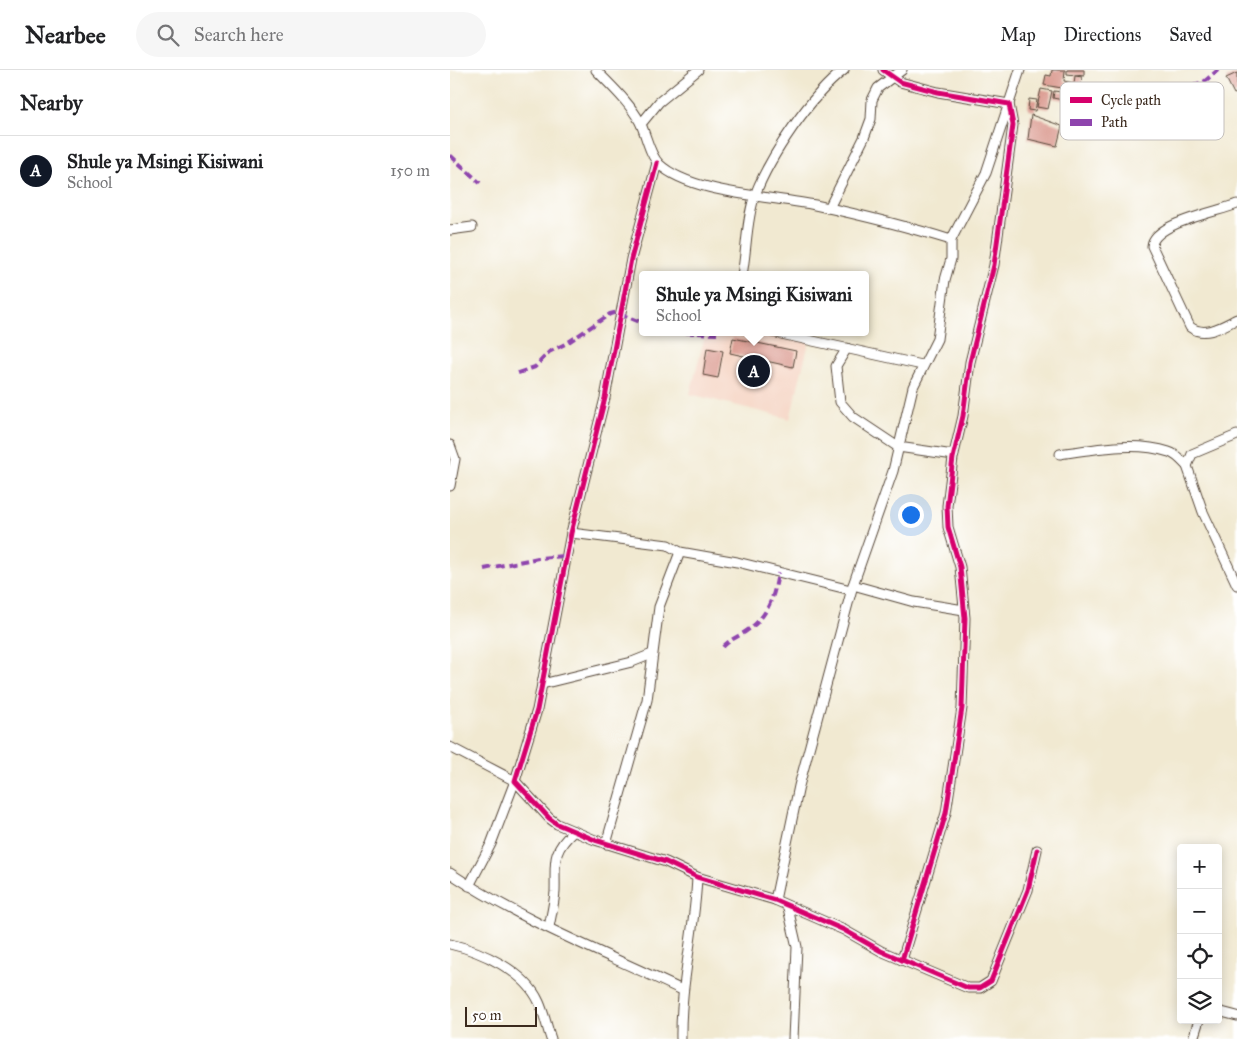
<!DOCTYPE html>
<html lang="en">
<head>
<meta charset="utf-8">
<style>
  body { margin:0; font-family:"IM FELL Great Primer",serif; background:#f6f6f6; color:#202124 }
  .controls { position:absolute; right:15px; bottom:15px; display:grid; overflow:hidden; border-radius:5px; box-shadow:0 2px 12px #0003 }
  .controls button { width:45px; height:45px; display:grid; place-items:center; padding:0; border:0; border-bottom:1px solid #e0e0e0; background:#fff; color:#202124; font:25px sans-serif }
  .scale { position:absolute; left:15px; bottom:12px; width:72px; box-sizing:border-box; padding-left:5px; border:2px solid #3b2a1e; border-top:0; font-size:14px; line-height:18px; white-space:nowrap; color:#3b2a1e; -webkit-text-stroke:4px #fff; paint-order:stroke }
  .you { position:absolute; left:460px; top:444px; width:18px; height:18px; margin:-12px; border:4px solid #fff; border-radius:50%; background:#1a73e8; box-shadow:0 0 0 8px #1a73e833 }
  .badge { display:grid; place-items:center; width:32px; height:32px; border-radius:50%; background:#111827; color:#fff; font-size:16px; font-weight:700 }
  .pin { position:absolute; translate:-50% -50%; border:2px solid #fff; box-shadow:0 1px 5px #0006 }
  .popup { position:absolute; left:189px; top:201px; width:230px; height:65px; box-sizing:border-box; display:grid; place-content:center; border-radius:5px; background:#fff; filter:drop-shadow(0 1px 4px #0005); font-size:16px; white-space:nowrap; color:#757577 }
  .popup b { font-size:19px; color:#202124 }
  .popup::after { content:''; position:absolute; left:50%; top:100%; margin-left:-10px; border:10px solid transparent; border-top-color:#fff }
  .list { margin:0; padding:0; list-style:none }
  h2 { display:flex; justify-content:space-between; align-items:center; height:65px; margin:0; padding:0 20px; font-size:21px }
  h2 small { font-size:16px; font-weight:400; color:#757577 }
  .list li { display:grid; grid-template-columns:32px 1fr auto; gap:15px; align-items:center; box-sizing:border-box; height:70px; padding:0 20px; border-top:1px solid #e0e0e0 }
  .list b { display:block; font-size:19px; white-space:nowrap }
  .list p { margin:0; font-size:16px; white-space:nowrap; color:#757577 }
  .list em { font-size:16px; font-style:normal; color:#757577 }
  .icon { flex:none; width:28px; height:28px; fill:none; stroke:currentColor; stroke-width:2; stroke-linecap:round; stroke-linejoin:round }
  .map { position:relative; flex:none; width:787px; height:969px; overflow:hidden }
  header { display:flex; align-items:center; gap:30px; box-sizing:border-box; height:70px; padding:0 25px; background:#fff; border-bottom:1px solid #e0e0e0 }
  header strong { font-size:24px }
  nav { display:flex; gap:28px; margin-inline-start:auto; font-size:18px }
  .search { width:350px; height:45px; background:#f6f6f6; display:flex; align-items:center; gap:12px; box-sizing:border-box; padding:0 18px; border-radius:28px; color:#757577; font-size:19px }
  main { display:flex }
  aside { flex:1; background:#fff }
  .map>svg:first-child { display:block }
  .built { fill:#f5d3c1 }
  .building { fill:#da988d }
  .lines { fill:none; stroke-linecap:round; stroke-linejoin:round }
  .street-casing { stroke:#564739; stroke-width:11 }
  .street { stroke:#fff; stroke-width:9 }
  .quiet { stroke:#8e44ad; stroke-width:4; stroke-dasharray:8 4; stroke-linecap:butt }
  .cycleway-casing { stroke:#fff; stroke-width:8 }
  .cycleway { stroke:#d6006c; stroke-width:5 }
  .key { fill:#fff; stroke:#c4bfbc; stroke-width:1 }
  .key-label { font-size:14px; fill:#3b2a1e }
</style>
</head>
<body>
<header>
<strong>Nearbee</strong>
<div class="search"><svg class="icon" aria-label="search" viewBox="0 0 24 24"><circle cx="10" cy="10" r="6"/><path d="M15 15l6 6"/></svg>Search here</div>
<nav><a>Map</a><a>Directions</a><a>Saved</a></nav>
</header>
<main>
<aside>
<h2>Nearby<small></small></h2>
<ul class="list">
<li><span class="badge">A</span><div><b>Shule ya Msingi Kisiwani</b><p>School</p></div><em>150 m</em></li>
</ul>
</aside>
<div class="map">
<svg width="787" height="969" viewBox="0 0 787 969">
  <rect width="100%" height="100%" fill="#fff"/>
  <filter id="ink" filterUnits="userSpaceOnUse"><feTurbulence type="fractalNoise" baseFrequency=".02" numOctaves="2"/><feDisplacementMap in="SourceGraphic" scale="10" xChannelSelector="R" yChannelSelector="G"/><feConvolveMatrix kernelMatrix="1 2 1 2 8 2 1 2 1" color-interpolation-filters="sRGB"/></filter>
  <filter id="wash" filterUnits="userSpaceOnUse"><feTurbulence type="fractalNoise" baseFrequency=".0096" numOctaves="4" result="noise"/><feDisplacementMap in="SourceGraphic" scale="20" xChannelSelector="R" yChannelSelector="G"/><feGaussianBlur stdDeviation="1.12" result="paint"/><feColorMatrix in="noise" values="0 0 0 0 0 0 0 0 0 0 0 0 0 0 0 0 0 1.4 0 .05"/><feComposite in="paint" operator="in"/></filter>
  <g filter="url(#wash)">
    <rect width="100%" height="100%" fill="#f1e9d1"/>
    <polygon class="built" points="256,262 361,264 340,349 240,324"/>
    <g id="blocks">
      <g class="building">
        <polygon points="602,0 615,0 614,11 624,13 625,6 632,7 630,21 594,15 596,5 601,6"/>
        <polygon points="617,0 634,0 634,6 617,4"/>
        <polygon points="787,3 787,23 784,24 776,8"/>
        <polygon points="591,19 602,21 598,39 587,37"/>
        <polygon points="604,21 619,23 618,31 603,28"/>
        <polygon points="579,29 587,30 585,41 578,40"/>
        <polygon points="648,35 658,36 656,55 646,54"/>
        <polygon points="581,45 612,56 607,76 578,69"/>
        <polygon points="283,268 346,281 343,297 280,283"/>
        <polygon points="257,278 273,281 268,308 253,305"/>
      </g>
    </g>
  </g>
  <g filter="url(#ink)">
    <use href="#blocks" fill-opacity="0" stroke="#564739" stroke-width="1"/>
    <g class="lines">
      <g class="street-casing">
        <g id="street">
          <path d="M146,0C162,17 179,32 190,52C196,64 199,84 209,94C241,124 321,126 365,135C411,145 456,156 501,170"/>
          <polyline points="433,0 450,12 488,22 559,34 563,55 544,195 520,292 513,346 503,388 497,436 498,457 510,497 515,548 512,638 496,743 452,890"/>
          <polyline points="191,54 209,32 248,0"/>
          <polyline points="207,93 181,189 155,328 121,463 87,640 65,711 99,748 107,754 145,770 216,792 247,807 325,830 394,860 431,881 518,918 530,918 541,911 578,820 587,780"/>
          <path d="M787,134C768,142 703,153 702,176L740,257C755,268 773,256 787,249"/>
          <polyline points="379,138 414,68 421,49 422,30 428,18 452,0"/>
          <polyline points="0,160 22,157"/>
          <path d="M292,205C297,179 296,150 305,125C320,86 361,25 394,0"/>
          <polyline points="322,262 472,295"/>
          <polyline points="397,278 386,296 390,332 403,347 448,377 504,385"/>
          <polyline points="787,365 742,384 737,396 753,442 787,515"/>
          <polyline points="0,375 5,389 0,416"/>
          <path d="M610,384C644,379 686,371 719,382C726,384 732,391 737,396"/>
          <polyline points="121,463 218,475 230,482 287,492 401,520"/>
          <polyline points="403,515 464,532 514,540"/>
          <polyline points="92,614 182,592 202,584"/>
          <polyline points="0,677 65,711 41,774 19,816"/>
          <polyline points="156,774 197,630 209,537 230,482"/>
          <path d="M0,803C72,851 155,883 232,920"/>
          <polyline points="325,830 349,716 403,515 443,401 463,317 487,269 495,210 501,189 501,170 536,103 570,0"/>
          <polyline points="338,838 347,877 343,969"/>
          <path d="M99,857C101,846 104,834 105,822C106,793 100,783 124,761"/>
          <path d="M0,874C31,881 75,901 89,932C94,943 97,957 101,969"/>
          <polyline points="768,941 787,946"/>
          <path d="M231,969C230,914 245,861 247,807"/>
          <polyline points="743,969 749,950"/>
        </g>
      </g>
      <use href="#street" class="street"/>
      <g class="quiet">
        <polyline points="731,20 755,11 768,0"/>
        <polyline points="0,85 30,113"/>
        <polyline points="170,244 193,253"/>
        <polyline points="224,262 267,264"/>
        <polyline points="68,303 85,297 99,282 117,273 160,244 171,241"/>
        <polyline points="34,499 88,488 117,486"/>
        <path d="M273,577C279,570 287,567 295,562C317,548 324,528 328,503"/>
      </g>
      <g class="cycleway-casing">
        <g id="cycleway">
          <polyline points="433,0 450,12 488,22 559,34 563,55 544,195 520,292 513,346 503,388 497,436 498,457 510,497 515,548 512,638 496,743 452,890"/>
          <polyline points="207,93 181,189 155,328 121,463 87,640 65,711 99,748 107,754 145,770 216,792 247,807 325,830 394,860 431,881 518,918 530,918 541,911 578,820 587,780"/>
        </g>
      </g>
      <use href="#cycleway" class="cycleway"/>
    </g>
  </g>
  <rect x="610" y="12" width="164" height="58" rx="8" class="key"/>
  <rect x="620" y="27" width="22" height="6" fill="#d6006c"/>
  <rect x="620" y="49" width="22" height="7" fill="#8e44ad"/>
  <g class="key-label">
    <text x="651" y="35">Cycle path</text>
    <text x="651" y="57">Path</text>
  </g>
</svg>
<div class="controls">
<button>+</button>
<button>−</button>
<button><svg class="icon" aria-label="locate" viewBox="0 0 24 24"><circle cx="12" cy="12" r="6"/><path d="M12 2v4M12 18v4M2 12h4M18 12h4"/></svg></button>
<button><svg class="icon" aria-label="layers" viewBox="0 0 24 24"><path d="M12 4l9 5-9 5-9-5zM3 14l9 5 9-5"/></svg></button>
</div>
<div class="scale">50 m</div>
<div class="you"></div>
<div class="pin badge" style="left:304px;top:301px">A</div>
<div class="popup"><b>Shule ya Msingi Kisiwani</b>School</div>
</div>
</main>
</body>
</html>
